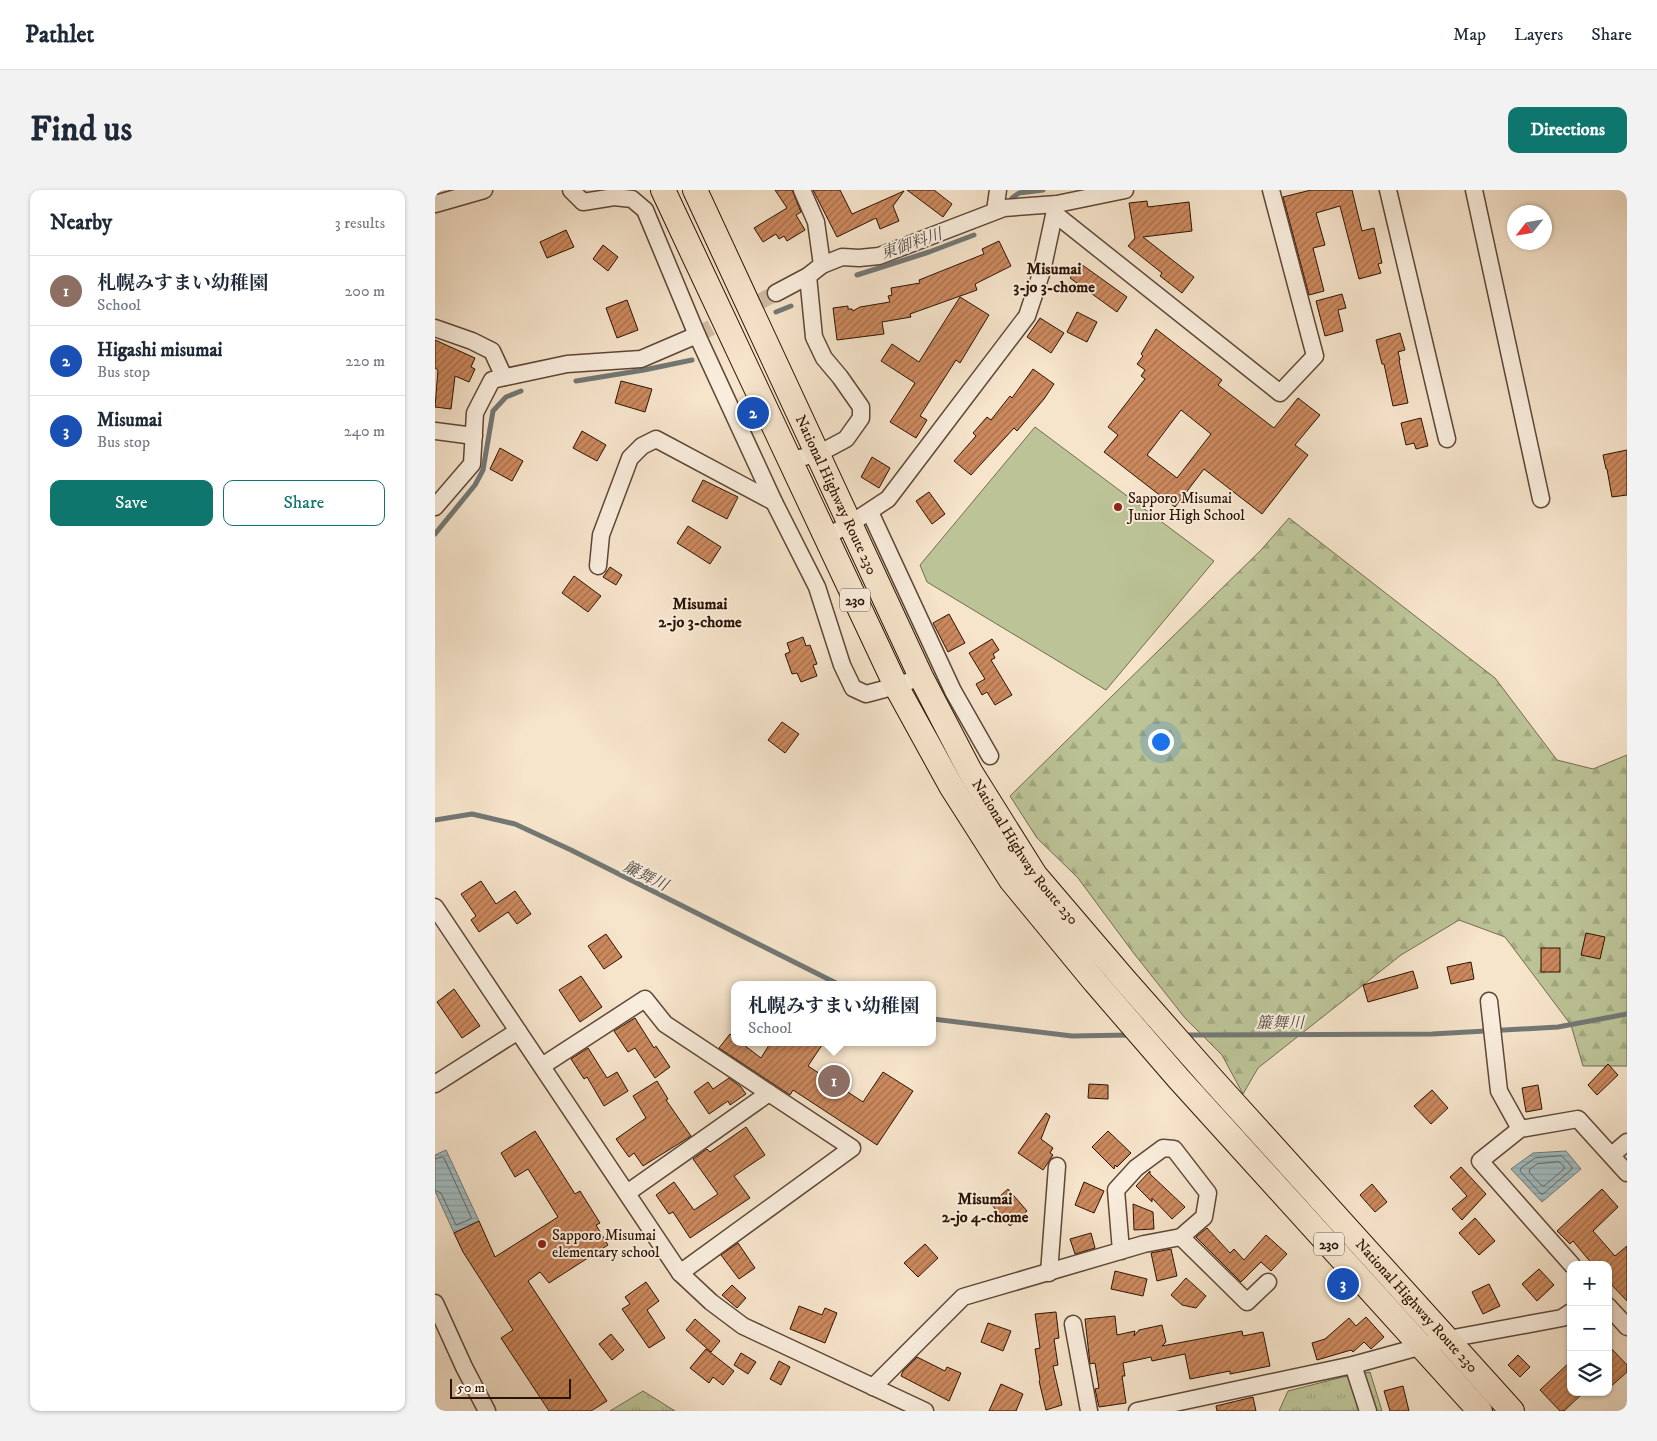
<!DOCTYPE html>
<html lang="en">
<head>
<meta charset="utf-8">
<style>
  body { margin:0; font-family:"IM FELL DW Pica","Noto Serif JP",serif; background:#f2f2f3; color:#1f2937 }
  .controls { position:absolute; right:15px; bottom:15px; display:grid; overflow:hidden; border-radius:10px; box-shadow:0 1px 4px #0004 }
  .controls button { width:45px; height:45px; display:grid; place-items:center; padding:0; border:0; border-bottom:1px solid #e0e1e3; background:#fff; color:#1f2937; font:25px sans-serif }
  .compass { position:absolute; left:1072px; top:15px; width:45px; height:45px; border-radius:50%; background:#fff; box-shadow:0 1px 4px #0004; rotate:239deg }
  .scale { position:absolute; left:15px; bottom:12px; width:121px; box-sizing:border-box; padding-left:5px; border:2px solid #2d1304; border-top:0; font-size:14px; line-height:18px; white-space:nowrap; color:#2d1304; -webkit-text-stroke:4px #f9eddd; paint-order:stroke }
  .you { position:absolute; left:725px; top:551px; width:18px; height:18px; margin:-12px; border:4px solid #fff; border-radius:50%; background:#1a73e8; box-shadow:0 0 0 8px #1a73e833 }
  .badge { display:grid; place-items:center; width:32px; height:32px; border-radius:50%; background:#0f766e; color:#fff; font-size:16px; font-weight:700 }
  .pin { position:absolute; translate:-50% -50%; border:2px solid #fff; box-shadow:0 1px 5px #0006 }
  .popup { position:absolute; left:296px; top:791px; width:205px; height:65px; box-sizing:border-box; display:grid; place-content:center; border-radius:10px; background:#fff; filter:drop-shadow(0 1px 4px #0005); font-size:16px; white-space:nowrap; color:#747a83 }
  .popup b { font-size:19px; color:#1f2937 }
  .popup::after { content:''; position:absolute; left:50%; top:100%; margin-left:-10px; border:10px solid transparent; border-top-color:#fff }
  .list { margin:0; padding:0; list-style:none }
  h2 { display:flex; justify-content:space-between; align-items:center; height:65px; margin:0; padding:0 20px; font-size:21px }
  h2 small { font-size:16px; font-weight:400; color:#747a83 }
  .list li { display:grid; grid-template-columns:32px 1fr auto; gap:15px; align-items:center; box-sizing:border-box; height:70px; padding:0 20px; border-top:1px solid #e0e1e3 }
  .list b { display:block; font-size:19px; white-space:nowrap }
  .list p { margin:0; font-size:16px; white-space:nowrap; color:#747a83 }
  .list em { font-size:16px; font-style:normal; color:#747a83 }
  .actions { display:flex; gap:10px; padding:15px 20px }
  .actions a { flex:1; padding:11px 0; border:1px solid #0f766e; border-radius:10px; text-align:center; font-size:18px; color:#0f766e }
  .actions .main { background:#0f766e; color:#fff }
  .icon { flex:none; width:28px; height:28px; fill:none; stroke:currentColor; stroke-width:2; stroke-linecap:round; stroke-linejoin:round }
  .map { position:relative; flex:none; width:1192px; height:1221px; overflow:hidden; border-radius:10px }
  header { display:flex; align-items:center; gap:30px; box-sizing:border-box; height:70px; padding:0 25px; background:#fff; border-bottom:1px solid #e0e1e3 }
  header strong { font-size:24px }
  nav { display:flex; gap:28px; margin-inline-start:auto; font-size:18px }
  .intro { display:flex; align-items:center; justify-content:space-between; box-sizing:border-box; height:120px; padding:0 30px }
  h1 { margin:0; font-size:35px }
  .button { padding:12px 22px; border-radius:10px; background:#0f766e; color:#fff; font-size:18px; font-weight:700 }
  main { display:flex; gap:30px; padding:0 30px }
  aside { flex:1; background:#fff; border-radius:10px; box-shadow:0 1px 4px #0004 }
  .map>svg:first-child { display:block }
  .grass { fill:url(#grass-tufts); stroke:#746c4e }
  .forest { fill:url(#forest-firs); stroke:#746c4e }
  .pitch { fill:#bcc497; stroke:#746c4e }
  .water { fill:url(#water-rules); stroke:#737875 }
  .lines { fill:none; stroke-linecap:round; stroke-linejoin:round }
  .shore { stroke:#676862; stroke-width:1 }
  .stream { stroke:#737875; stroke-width:5 }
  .building { fill:url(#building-hatch); stroke:#2d1304; fill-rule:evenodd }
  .minor-tunnel { stroke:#cebaa3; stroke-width:16; stroke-dasharray:16 8; stroke-linecap:butt }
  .minor-casing { stroke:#5f4736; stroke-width:19 }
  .highway-casing { stroke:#2d1304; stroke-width:26 }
  .minor { stroke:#f9eddd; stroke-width:16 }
  .highway { stroke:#f6e4cb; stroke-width:24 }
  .poi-dot { fill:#8f2418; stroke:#f9eddd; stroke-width:2 }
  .labels { text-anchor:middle; stroke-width:4; stroke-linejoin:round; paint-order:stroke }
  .shield { fill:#f9eddd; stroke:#6a5445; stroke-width:1 }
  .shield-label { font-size:14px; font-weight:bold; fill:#2d1304 }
  .street-label { font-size:15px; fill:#2d1304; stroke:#f9eddd }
  .poi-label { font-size:15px; fill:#2d1304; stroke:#f9eddd; text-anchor:start }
  .water-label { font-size:16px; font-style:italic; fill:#564e46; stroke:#f9eddd }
  .neighbourhood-label { font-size:16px; font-weight:bold; fill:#2d1304; stroke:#f9eddd }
</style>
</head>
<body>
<header>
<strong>Pathlet</strong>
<nav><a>Map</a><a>Layers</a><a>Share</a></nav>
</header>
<div class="intro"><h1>Find us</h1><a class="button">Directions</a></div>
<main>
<aside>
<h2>Nearby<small>3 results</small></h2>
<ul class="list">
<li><span class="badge" style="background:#8d6e63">1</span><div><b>札幌みすまい幼稚園</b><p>School</p></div><em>200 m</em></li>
<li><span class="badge" style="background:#1a4fb4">2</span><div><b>Higashi misumai</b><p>Bus stop</p></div><em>220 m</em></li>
<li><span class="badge" style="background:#1a4fb4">3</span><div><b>Misumai</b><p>Bus stop</p></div><em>240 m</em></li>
</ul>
<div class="actions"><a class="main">Save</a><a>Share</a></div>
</aside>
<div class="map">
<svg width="1192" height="1221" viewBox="0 0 1192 1221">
  <defs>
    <pattern id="grass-tufts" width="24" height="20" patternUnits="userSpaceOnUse" patternTransform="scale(1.25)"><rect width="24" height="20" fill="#bcc497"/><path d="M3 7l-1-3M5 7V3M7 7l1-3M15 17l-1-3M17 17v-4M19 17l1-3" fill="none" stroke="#a2a880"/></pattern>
    <pattern id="forest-firs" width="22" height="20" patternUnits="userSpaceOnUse" patternTransform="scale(1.25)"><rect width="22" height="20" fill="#bcc497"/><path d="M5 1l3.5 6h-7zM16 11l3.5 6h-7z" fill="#a2a880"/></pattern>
    <pattern id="water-rules" width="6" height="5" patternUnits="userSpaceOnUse" patternTransform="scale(1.25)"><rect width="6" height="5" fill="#a1bcc1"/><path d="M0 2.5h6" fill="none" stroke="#8ba1a4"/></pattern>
    <pattern id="building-hatch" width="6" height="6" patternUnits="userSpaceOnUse" patternTransform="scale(1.25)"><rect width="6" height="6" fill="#cc895e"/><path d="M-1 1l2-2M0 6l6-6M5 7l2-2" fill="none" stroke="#a66f4b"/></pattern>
  </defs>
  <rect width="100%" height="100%" fill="#f6e4cb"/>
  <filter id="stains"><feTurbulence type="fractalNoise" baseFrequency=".004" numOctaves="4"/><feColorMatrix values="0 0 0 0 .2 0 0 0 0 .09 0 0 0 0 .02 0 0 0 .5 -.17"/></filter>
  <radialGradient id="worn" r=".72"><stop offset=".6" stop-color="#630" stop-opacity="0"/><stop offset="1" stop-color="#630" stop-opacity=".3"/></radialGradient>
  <g class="grass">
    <polygon points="935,1182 947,1221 844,1221 853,1201 908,1187"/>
    <polygon points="208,1201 240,1221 175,1221"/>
  </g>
  <polygon class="forest" points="854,328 1060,488 1122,570 1158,579 1192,565 1192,876 1148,876 1136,835 1070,747 1024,730 966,765 823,878 808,904 787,865 750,828 697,761 643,688 602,648 575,606 826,360"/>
  <polygon class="pitch" points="600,237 779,371 671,500 492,392 485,375"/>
  <g class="water">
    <polygon points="11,960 44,1031 19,1043 0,1001 0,965"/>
    <polygon points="1131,961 1146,979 1107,1012 1076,979 1098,963"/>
  </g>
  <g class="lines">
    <g class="shore">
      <polygon points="1127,966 1137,977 1137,979 1108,1004 1106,1004 1085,981 1086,978 1100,968"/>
      <polyline points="0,969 7,967 9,968 36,1027 36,1029 21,1035 6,1003 0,1000"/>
      <polygon points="1124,972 1129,976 1129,979 1109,996 1106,995 1094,982 1095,979 1102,974"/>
    </g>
    <g class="stream">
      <polyline points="577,8 584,3 608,0"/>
      <polyline points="422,85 494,62 539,45"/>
      <polyline points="341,122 356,116"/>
      <polyline points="141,191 209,180 257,170"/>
      <polyline points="0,344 40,295 48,280 58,221 71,207 86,201"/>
      <polyline points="0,630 37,624 80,634 136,660 405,795"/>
      <polyline points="498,829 637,846 695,845"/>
      <polyline points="749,845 997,844 1123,837 1192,824"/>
    </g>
  </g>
  <g class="building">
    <polygon points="340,0 357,0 366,22 361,25 370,40 352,51 349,46 344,49 341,44 328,52 319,38 352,18"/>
    <polygon points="378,0 405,0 417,24 469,1 458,16 464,31 445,39 441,28 402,47"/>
    <polygon points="472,0 499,0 517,14 508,27"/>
    <polygon points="876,0 917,0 927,41 939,38 947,73 943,74 946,83 924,89 905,16 881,23 890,55 878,58 889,101 874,105 848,7"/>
    <polygon points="712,11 713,17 754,12 757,41 708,47 759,87 747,103 725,86 727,83 693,56 700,48 694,13"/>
    <polygon points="131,40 139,57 112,68 105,52"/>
    <polygon points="564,51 576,76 540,94 542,100 475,124 476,127 447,132 449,144 402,150 398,118 413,116 413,119 417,119 418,121 425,117 455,112 453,106 457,105 456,98 485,93 484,90 549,64 547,59"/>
    <polygon points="168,55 183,67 173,81 158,69"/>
    <polygon points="646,74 692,107 682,122 635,88"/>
    <polygon points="907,104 911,118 903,120 908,141 890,146 881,111"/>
    <polygon points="525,107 554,125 525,173 521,170 485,226 492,230 481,248 455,232 480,193 446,171 457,154 484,172"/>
    <polygon points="192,110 203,140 182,148 171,118"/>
    <polygon points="642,122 662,132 652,152 632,142"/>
    <polygon points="605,128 629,143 616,163 592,147"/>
    <path d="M721,139L787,190L783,195L839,238L863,208L885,225L860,255L873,265L827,324L769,279L740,317L669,262L683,245L673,237L710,189L706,186L710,180L702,174L708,166L706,164ZM746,220L776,244L742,288L712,265Z"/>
    <polygon points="965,143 970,160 963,162 965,170 964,170 973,213 958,216 949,174 947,174 941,150"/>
    <polygon points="0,150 40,168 36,177 40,179 34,192 20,186 16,219 0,217 3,180 0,178"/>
    <polygon points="598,179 619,194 609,209 582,241 579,238 536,285 519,271 541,246 538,243 552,227 556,230 575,206 577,208"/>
    <polygon points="186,191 217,199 210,222 180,213"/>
    <polygon points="986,228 993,256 981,259 979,253 971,255 966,233"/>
    <polygon points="147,241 171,255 162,271 138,258"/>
    <polygon points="65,258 88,271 77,291 55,279"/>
    <polygon points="1192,260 1192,305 1177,307 1172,279 1171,279 1168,265"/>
    <polygon points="437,267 455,278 444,298 426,287"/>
    <polygon points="268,290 303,307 292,329 257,311"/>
    <polygon points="494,302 510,324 497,334 481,311"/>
    <polygon points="253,336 286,357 275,374 242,353"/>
    <polygon points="175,377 187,385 181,395 168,387"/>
    <polygon points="139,386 166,406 153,422 127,403"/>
    <polygon points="514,424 530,453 513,462 498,433"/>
    <polygon points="368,447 371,456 375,455 382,474 378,475 382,486 366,492 362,483 357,484 350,464 355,462 352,453"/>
    <polygon points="557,449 564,460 558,464 560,468 556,470 577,505 560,515 552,502 547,505 541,494 550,489 534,463"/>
    <polygon points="347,532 364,544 350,563 333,550"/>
    <polygon points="46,691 61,714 80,701 96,724 82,734 73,722 44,742 36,730 41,726 26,704"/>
    <polygon points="1151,743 1170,747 1165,769 1146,765"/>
    <polygon points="171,744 187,767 169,779 153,756"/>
    <rect x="1106" y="758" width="19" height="24"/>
    <polygon points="1036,772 1039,789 1016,794 1012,777"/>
    <polygon points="978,781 983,798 933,812 928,795"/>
    <polygon points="146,786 167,817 145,832 124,800"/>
    <polygon points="19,799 45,836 27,848 2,812"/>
    <polygon points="200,828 219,858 221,856 235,877 220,888 200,858 193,862 179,841"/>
    <polygon points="295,844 300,848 300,852 305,852 326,868 336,852 389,852 373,876 428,912 448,882 478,901 442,955 358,900 355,905 284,858"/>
    <polygon points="153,858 172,888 182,882 193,901 169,916 152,887 149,889 136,869"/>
    <polygon points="1173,874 1183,885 1162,905 1153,895"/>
    <polygon points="294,888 306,897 311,904 295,915 293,911 274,924 259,902 273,892 278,899"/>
    <polygon points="222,891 233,909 231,910 256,946 208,976 199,963 194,967 181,949 211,928 198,906"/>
    <polygon points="654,894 673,895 673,909 653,908"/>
    <polygon points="1103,895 1107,919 1091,922 1087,898"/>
    <polygon points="997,900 1013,918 996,934 979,916"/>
    <polygon points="611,923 615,926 606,949 618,958 615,963 618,965 608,980 583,963"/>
    <polygon points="311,937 330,965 299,986 315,1008 255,1048 238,1022 234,1024 221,1005 239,992 259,1020 283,1004 258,969 272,959 275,962"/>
    <polygon points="100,941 140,1004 145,1001 165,1033 161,1035 173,1055 114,1093 105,1082 93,1091 172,1211 156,1221 114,1221 66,1148 78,1140 28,1062 19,1043 44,1031 60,1067 123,1027 93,979 80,987 66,963"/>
    <polygon points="673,941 696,963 682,977 680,975 679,979 657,957"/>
    <polygon points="1026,977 1051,1004 1027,1030 1017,1019 1032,1006 1015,987"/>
    <polygon points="715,981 715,984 750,1017 737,1029 717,1008 717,1012 701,996"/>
    <polygon points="649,992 669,1001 659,1023 640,1015"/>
    <polygon points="937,994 952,1012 940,1022 925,1005"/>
    <polygon points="573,999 592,1021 575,1036 556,1014"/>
    <polygon points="1167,999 1183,1017 1158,1041 1180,1066 1192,1056 1192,1111 1173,1091 1173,1075 1158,1075 1138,1051 1135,1054 1122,1041"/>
    <polygon points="698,1014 718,1022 719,1039 699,1040"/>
    <polygon points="1040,1028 1060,1051 1044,1065 1024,1043"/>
    <polygon points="772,1038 795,1063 799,1059 809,1070 831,1045 852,1064 836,1081 826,1072 806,1092 761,1047"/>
    <polygon points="656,1043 660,1058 640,1064 635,1049"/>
    <polygon points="303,1053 320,1078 304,1089 286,1065"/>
    <polygon points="490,1054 503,1068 483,1087 469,1073"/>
    <polygon points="736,1059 742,1086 722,1091 716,1063"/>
    <polygon points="1104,1079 1119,1095 1102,1111 1087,1094"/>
    <polygon points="680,1081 712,1089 708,1106 676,1099"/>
    <polygon points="751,1088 771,1106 761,1118 747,1115 736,1105"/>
    <polygon points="211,1092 224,1111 212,1120 230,1148 214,1158 187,1119 195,1114 190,1107"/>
    <polygon points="1054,1094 1065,1116 1048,1124 1037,1102"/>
    <polygon points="297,1095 311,1108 302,1118 287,1105"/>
    <polygon points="364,1116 387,1125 390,1118 402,1123 390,1153 355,1139"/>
    <polygon points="621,1122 624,1148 619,1149 623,1175 618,1176 627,1215 611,1220 604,1191 605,1190 600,1159 605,1158 600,1124"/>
    <polygon points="680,1126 682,1145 700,1141 699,1146 704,1140 727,1135 731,1152 727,1156 807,1141 808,1146 828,1142 835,1176 795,1184 795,1181 755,1189 750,1164 717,1171 716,1167 688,1173 690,1186 687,1186 691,1213 664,1217 660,1199 664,1198 660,1173 655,1174 650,1129"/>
    <polygon points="931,1127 949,1147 936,1159 929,1152 918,1162 916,1160 882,1170 877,1153 890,1149 914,1128 921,1136"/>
    <polygon points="260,1129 285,1151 276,1162 251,1140"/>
    <polygon points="553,1133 576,1141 568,1161 546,1152"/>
    <polygon points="176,1144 189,1160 177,1170 164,1154"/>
    <polygon points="1173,1155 1192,1175 1192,1182 1173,1199"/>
    <polygon points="271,1159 299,1181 288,1195 278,1187 274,1193 255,1178"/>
    <polygon points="306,1163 321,1172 313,1184 299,1175"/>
    <polygon points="1083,1165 1095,1177 1085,1187 1073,1175"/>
    <polygon points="482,1167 510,1181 512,1177 526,1183 514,1211 466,1186 468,1181"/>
    <polygon points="344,1171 355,1177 346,1195 335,1189"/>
    <polygon points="1136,1171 1136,1202 1149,1202 1129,1221 1125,1221 1105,1200"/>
    <polygon points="566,1194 588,1204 581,1221 554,1221"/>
    <polygon points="968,1196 974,1221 955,1221 949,1201"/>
    <polygon points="818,1207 821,1221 782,1221 781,1216"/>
  </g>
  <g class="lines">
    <polyline class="minor-tunnel" points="262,145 341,103"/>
    <g class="minor-casing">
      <g id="minor">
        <polyline points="136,0 148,12 179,7 197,9 210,20 262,145 339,312 382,397 407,475 418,498 431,504 461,496 486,487"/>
        <polyline points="367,0 381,32 387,75"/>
        <polyline points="953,0 1012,249"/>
        <polyline points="1039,0 1106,309"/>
        <polyline points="0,14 49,0"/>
        <polyline points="560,21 563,0"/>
        <polyline points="620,24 845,203 880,166 836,0"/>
        <polyline points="341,103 373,86 387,75 407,67 424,68 444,66 569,18 622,14 690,0"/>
        <polyline points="0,138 37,151 57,161 69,187"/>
        <polyline points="0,241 39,246"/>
        <polyline points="355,270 383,264 411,249 426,228 426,217 405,187 389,168 379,147 373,86"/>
        <polyline points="0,317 37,274 40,223 57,190 132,174 206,169 262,145"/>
        <polyline points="435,322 518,501 555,566"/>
        <polyline points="390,347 415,334 453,309 592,126 607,81 621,16"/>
        <polyline points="163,376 166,345 195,268 207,256 221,249 339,312"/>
        <polyline points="0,717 245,1083 276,1112 308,1136 490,1221"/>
        <polyline points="1054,811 1064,901 1085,939"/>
        <polyline points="107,876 210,809 230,834 417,958 245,1083"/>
        <polyline points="0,894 83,841"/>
        <polyline points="1177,965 1192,952"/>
        <polyline points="192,1003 334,903"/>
        <polyline points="746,1047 812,1112 833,1092"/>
        <polyline points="1137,1075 1045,971 1085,939 1143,929 1192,983"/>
        <polyline points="614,1083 622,976"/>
        <polyline points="0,1113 29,1177 52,1221"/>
        <polyline points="1173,1116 1192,1137"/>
        <polyline points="638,1134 654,1221"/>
        <polyline points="918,1175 933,1221"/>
        <polyline points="438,1197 528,1107 709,1054 746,1047 769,1027 773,1003 739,959 728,958 701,978 681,1000 686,1061"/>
        <polyline points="702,1221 918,1175 1013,1149 1127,1128 1136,1122"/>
      </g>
    </g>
    <g class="highway-casing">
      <g id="highway">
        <polyline points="228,0 461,496 516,596 576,690 660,792 743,888 1045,1221"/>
        <path id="s1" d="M260,0L486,487L536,583L600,685L688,788L777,889L1077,1221"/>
      </g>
    </g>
    <use href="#minor" class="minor"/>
    <use href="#highway" class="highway"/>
  </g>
  <g class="poi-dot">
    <circle cx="683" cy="317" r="5"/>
    <circle cx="107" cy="1054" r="5"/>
  </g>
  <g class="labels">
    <g class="shield">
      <rect x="405" y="398.5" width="30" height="23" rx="4"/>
      <rect x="879" y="1042.5" width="30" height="23" rx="4"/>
    </g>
    <g class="shield-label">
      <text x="420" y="415">230</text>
      <text x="894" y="1059">230</text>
    </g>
    <g class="street-label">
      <text dy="5" stroke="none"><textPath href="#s1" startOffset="336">National Highway Route 230</textPath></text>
      <text dy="5" stroke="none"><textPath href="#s1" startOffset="741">National Highway Route 230</textPath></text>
      <text dy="5" stroke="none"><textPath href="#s1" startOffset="1341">National Highway Route 230</textPath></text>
    </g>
    <g class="poi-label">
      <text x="693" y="313">Sapporo Misumai<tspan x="693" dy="17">Junior High School</tspan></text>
      <text x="117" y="1050">Sapporo Misumai<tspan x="117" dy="17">elementary school</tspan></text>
    </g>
    <g class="water-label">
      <text transform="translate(476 53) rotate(-19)" y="6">東御料川</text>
      <text transform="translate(211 685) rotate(26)" y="6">簾舞川</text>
      <text x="845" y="838">簾舞川</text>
    </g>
    <g class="neighbourhood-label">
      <text x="619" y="84">Misumai<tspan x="619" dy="18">3-jo 3-chome</tspan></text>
      <text x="265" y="419">Misumai<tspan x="265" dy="18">2-jo 3-chome</tspan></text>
      <text x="550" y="1014">Misumai<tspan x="550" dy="18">2-jo 4-chome</tspan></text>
    </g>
  </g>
  <rect width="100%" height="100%" filter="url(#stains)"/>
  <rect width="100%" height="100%" fill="url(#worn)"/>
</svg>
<div class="controls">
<button>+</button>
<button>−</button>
<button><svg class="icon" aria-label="layers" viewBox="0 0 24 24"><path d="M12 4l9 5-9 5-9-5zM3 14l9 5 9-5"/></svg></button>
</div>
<svg class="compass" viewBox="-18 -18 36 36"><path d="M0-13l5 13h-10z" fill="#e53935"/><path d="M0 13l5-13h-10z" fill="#747a83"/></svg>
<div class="scale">50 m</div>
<div class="you"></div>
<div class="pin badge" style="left:399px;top:891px;background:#8d6e63">1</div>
<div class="popup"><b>札幌みすまい幼稚園</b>School</div>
<div class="pin badge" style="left:318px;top:223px;background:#1a4fb4">2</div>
<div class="pin badge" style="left:908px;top:1094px;background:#1a4fb4">3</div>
</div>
</main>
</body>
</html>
